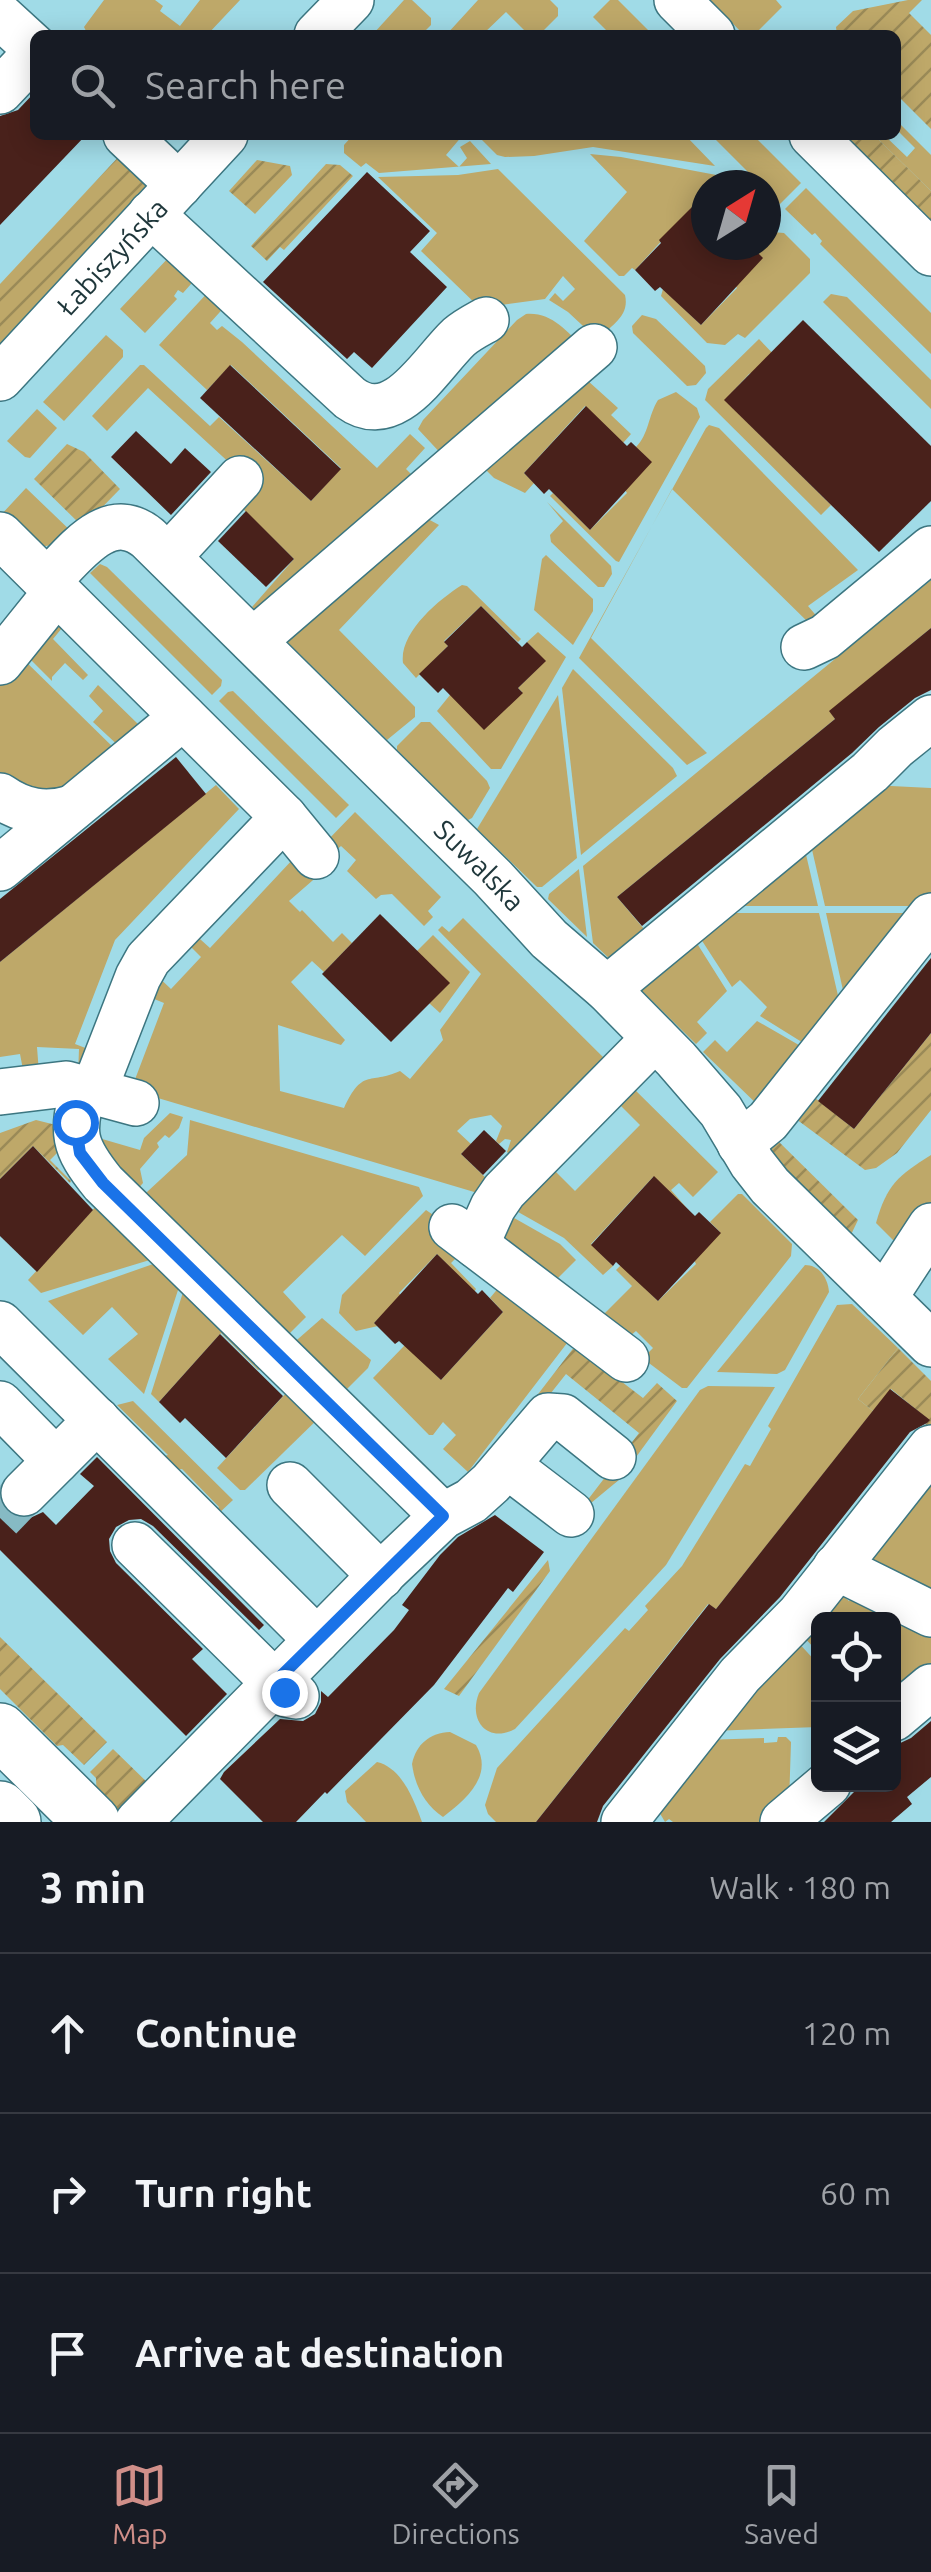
<!DOCTYPE html>
<html lang="en">
<head>
<meta charset="utf-8">
<style>
  body { margin:0; font-family:Ubuntu,sans-serif; background:#242831; color:#f1f3f6 }
  .controls { position:absolute; right:30px; bottom:30px; display:grid; overflow:hidden; border-radius:15px; box-shadow:0 5px 25px #0003 }
  .controls button { width:90px; height:90px; display:grid; place-items:center; padding:0; border:0; border-bottom:2px solid #363941; background:#171b24; color:#f1f3f6; font:50px sans-serif }
  .compass { position:absolute; left:691px; top:170px; width:90px; height:90px; border-radius:50%; background:#171b24; box-shadow:0 5px 25px #0003; rotate:37deg }
  .stop { position:absolute; width:30px; height:30px; margin:-22px; border:8px solid #1a73e8; border-radius:50%; background:#fff }
  .stop.end { background:#1a73e8; border-color:#fff; box-shadow:0 2px 10px #0008 }
  .list { margin:0; padding:0; list-style:none }
  h2 { display:flex; justify-content:space-between; align-items:center; height:130px; margin:0; padding:0 40px; font-size:42px }
  h2 small { font-size:32px; font-weight:400; color:#9ea1a6 }
  .list li { display:grid; grid-template-columns:65px 1fr auto; gap:30px; align-items:center; box-sizing:border-box; height:160px; padding:0 40px; border-top:2px solid #363941 }
  .list b { display:block; font-size:38px; white-space:nowrap }
  .list em { font-size:32px; font-style:normal; color:#9ea1a6 }
  .icon { flex:none; width:55px; height:55px; fill:none; stroke:currentColor; stroke-width:2; stroke-linecap:round; stroke-linejoin:round }
  .map { position:relative; flex:none; width:931px; height:1822px; overflow:hidden }
  .search { position:absolute; background:#171b24; box-shadow:0 5px 25px #0003; left:30px; right:30px; top:30px; height:110px; display:flex; align-items:center; gap:25px; box-sizing:border-box; padding:0 35px; border-radius:15px; color:#9ea1a6; font-size:38px }
  .sheet { height:610px; background:#171b24 }
  nav { display:flex; justify-content:space-around; align-items:center; box-sizing:border-box; height:140px; border-top:2px solid #363941; background:#171b24; font-size:28px; color:#9ea1a6 }
  nav a { display:grid; justify-items:center; gap:5px }
  nav .on { color:#d08f89 }
  .map>svg:first-child { display:block }
  .green { fill:#bea869; fill-rule:evenodd }
  .garden { fill:url(#garden-furrows) }
  .building { fill:#49211b }
  .lines { fill:none; stroke-linecap:round; stroke-linejoin:round }
  .minor-tunnel { stroke:#86bac4; stroke-width:45; stroke-dasharray:45 22; stroke-linecap:butt }
  .minor-casing { stroke:#3c7681; stroke-width:48 }
  .major-casing { stroke:#3c7681; stroke-width:58 }
  .minor { stroke:#fff; stroke-width:45 }
  .major { stroke:#fff; stroke-width:55 }
  .route { stroke:#1a73e8; stroke-width:12 }
  .labels { text-anchor:middle; stroke-width:10; stroke-linejoin:round; paint-order:stroke }
  .street-label { font-size:28px; fill:#1e363a; stroke:#a0dbe7 }
</style>
</head>
<body>
<div class="map">
<svg width="931" height="1822" viewBox="0 0 931 1822">
  <defs>
    <pattern id="garden-furrows" width="10" height="10" patternUnits="userSpaceOnUse" patternTransform="scale(2.5)"><rect width="10" height="10" fill="#bea869"/><path d="M-1 1l2-2M0 10L10 0M9 11l2-2" fill="none" stroke="#9a8a57"/></pattern>
  </defs>
  <rect width="100%" height="100%" fill="#a0dbe7"/>
  <g class="green">
    <polygon points="104,0 155,0 163,6 160,11 180,26 200,0 240,0 207,35 88,35 84,27"/>
    <polygon points="404,0 412,0 431,18 431,25 421,35 376,35 374,33"/>
    <polygon points="478,0 550,0 558,8 558,16 539,35 529,35 506,12 482,35 446,35"/>
    <polygon points="610,0 618,0 653,35 611,35 593,17"/>
    <polygon points="710,0 776,0 782,7 754,35 744,35"/>
    <polygon points="896,120 931,155 931,191 874,135 884,135 907,157 915,148 896,129"/>
    <polygon points="353,135 463,135 446,155 459,167 467,158 460,147 470,141 491,164 379,173 366,163 361,167 344,153 344,145"/>
    <polygon points="477,135 685,135 715,166 593,147 534,156 505,157 497,155"/>
    <polygon points="711,135 753,135 801,183 780,204 766,190 766,185 761,185"/>
    <polygon points="590,154 621,157 727,177 735,185 706,185 706,212 696,203 635,270 632,268 624,276 619,276 584,241 627,192"/>
    <path d="M498,169L625,295C630,316 611,326 597,339L568,312L549,300L555,293L563,301L575,289L563,276L545,299L480,308L421,251L437,233L378,177L458,175Z"/>
    <polygon points="806,188 931,313 931,354 820,244 822,241 815,233 812,235 785,209"/>
    <polygon points="772,232 784,233 810,259 810,273 745,338 738,334 725,345 707,343 661,296 663,289 701,325 737,288 735,285 754,250 759,245 766,245 766,238"/>
    <polygon points="171,255 199,275 183,293 178,290 174,296 177,299 145,333 120,309"/>
    <polygon points="212,288 228,303 210,323 217,330 222,326 242,342 377,468 410,434 425,448 406,469 422,485 261,617 252,607 294,559 237,503 247,479 148,388 107,431 92,416 140,365 144,365 210,426 219,417 311,501 341,468 231,365 207,390 159,345"/>
    <polygon points="831,294 847,297 931,380 931,409 823,302"/>
    <path d="M526,314C552,312 566,331 584,348L445,458L418,429L423,420L517,320Z"/>
    <polygon points="642,315 656,319 705,366 706,373 696,385 687,386 633,333 632,326"/>
    <polygon points="106,335 123,350 123,357 64,421 43,402"/>
    <polygon points="759,339 780,361 749,374 725,400 831,505 821,515 705,400 708,389"/>
    <polygon points="577,371 618,408 611,415 631,434 623,443 585,406 524,473 534,483 525,493 494,478 476,460"/>
    <path d="M676,392L697,408L700,417L619,562L616,561L550,496L553,493L590,530L627,493L625,490L651,462L636,447C649,434 648,416 658,400Z"/>
    <polygon points="37,409 57,428 30,458 25,457 7,441"/>
    <polygon points="709,425 719,428 858,570 808,606 820,620 813,627 672,489 591,638 707,753 687,765 579,658 706,428"/>
    <path d="M26,488L75,535C32,557 33,544 0,516Z"/>
    <polygon points="547,502 611,566 612,574 604,587 598,587 551,542 550,535 563,521"/>
    <polygon points="428,519 439,525 339,630 415,707 415,717 387,740 280,635"/>
    <polygon points="546,555 593,599 593,611 573,645 534,610 542,559"/>
    <polygon points="100,564 107,567 222,680 221,686 212,695 90,573"/>
    <polygon points="931,580 931,628 830,711 835,719 617,897 649,935 616,965 593,943 583,866"/>
    <path d="M462,585L467,586L521,639L518,642L481,606L444,641L448,646L416,678L403,663C399,633 438,600 462,585Z"/>
    <polygon points="52,619 62,628 53,639 88,675 83,680 65,663 52,677 52,681 20,649"/>
    <polygon points="538,632 566,657 501,769 491,769 437,711 450,695 522,692 518,688 545,661 527,642"/>
    <polygon points="17,653 119,753 59,798 0,786 0,673"/>
    <polygon points="573,669 673,768 677,776 581,855 562,688"/>
    <polygon points="98,685 139,725 155,710 123,750 93,722 103,711 89,696"/>
    <polygon points="233,691 349,805 336,818 219,701 228,692"/>
    <polygon points="558,695 577,858 542,887 537,887 477,829"/>
    <polygon points="421,722 430,722 487,781 490,788 472,818 468,820 397,750 397,746"/>
    <polygon points="216,785 239,809 115,940 75,1044 96,1052 78,1075 79,1049 37,1047 39,1073 24,1075 20,1054 0,1057 0,962"/>
    <polygon points="871,785 931,788 931,906 825,906 810,841"/>
    <polygon points="355,812 441,897 428,911 433,917 424,926 392,894 381,895 376,899 347,871 356,860 341,846 334,852 325,843"/>
    <polygon points="804,846 818,906 730,906"/>
    <path d="M294,858L320,874L289,901L300,912L302,910L333,942L342,933L352,943L324,972L312,961L291,982L345,1040L341,1045L278,1025L280,1091L344,1108C363,1068 368,1085 400,1071L410,1079L443,1040L440,1030L481,974L438,930L442,926L449,932L463,918L611,1065L491,1197L131,1090L164,1003L142,994L152,971L171,989L201,957L183,939L191,931L210,948ZM491,1115L502,1126L496,1141L499,1144L505,1139L511,1140L507,1152L514,1159L491,1183L461,1154L471,1144L457,1131L470,1119Z"/>
    <polygon points="579,869 579,870 587,937 548,899 549,894"/>
    <polygon points="722,913 819,913 842,1013 813,1049 760,1016 767,1007 740,980 732,987 697,933"/>
    <polygon points="826,913 922,913 846,1004"/>
    <polygon points="433,935 470,972 440,1013 429,1003 417,951"/>
    <polygon points="693,937 727,991 697,1022 707,1033 696,1044 632,981"/>
    <polygon points="757,1021 811,1052 764,1111 703,1052 715,1040 727,1052"/>
    <polygon points="627,1082 718,1172 693,1197 679,1183 671,1190 691,1213 653,1177 591,1244 613,1266 603,1275 564,1238 504,1204 543,1159 575,1191 640,1125 614,1099"/>
    <polygon points="170,1113 183,1117 179,1128 169,1138 165,1135 157,1143 159,1147 140,1169 143,1183 129,1199 85,1134 140,1150 144,1138"/>
    <polygon points="190,1120 419,1187 423,1196 365,1256 342,1235 283,1292 306,1317 277,1346 156,1225 167,1214 164,1210 152,1222 134,1204 187,1155"/>
    <path d="M931,1155V1212L904,1251L876,1223C887,1184 898,1176 931,1155Z"/>
    <polygon points="738,1194 742,1194 792,1244 791,1256 687,1388 682,1388 637,1354 642,1349 647,1354 653,1348 636,1331 630,1336 599,1319 632,1286 616,1270 621,1265 658,1301 696,1264 694,1260 720,1232 710,1222"/>
    <polygon points="99,1203 153,1259 41,1293 28,1280"/>
    <polygon points="426,1210 445,1223 492,1273 484,1281 458,1256 451,1263 476,1289 474,1292 437,1254 399,1293 401,1296 374,1323 378,1326 356,1331 339,1313 342,1295"/>
    <polygon points="500,1210 560,1244 576,1260 547,1289 486,1243"/>
    <polygon points="156,1263 179,1287 144,1394 108,1359 138,1334 112,1307 83,1335 48,1301"/>
    <path d="M805,1265C820,1265 828,1279 829,1292L785,1370L777,1374L717,1372Z"/>
    <polygon points="500,1286 574,1334 468,1472 443,1449 456,1435 443,1422 433,1435 429,1435 373,1378 405,1345 441,1380 503,1312 490,1298"/>
    <polygon points="184,1289 260,1369 258,1370 221,1333 159,1402 151,1394"/>
    <polygon points="852,1304 898,1348 858,1399 873,1411 716,1609 708,1604 536,1822 496,1822 488,1814 485,1805 497,1768 625,1628 629,1631 648,1610 645,1606 682,1566 745,1464 750,1466 771,1429 768,1426 837,1305"/>
    <polygon points="322,1318 371,1360 368,1368 336,1400 290,1346"/>
    <path d="M708,1386L775,1387L666,1565L515,1729C487,1744 468,1720 479,1693L700,1390Z"/>
    <polygon points="288,1391 324,1413 245,1490 240,1490 217,1468"/>
    <polygon points="133,1401 233,1500 218,1514 215,1512 219,1507 182,1469 166,1472 154,1459 168,1455 117,1405"/>
    <polygon points="931,1484 931,1606 863,1566"/>
    <polygon points="832,1587 849,1601 860,1588 931,1624 931,1676 894,1707 894,1620 818,1620 818,1652 797,1630"/>
    <polygon points="796,1640 818,1664 818,1727 711,1731"/>
    <path d="M450,1732L476,1745C494,1776 466,1799 443,1817C425,1805 415,1786 412,1764C416,1744 430,1733 450,1732Z"/>
    <polygon points="778,1737 786,1737 791,1742 789,1804 770,1822 673,1822 669,1819 665,1822 658,1810 704,1740 764,1738 764,1743 777,1742"/>
    <path d="M377,1762C402,1768 414,1800 422,1822H366L347,1802L345,1791Z"/>
  </g>
  <g class="garden">
    <polygon points="908,0 922,0 909,13 931,35 931,129 896,94 896,35 837,35 836,27 853,11"/>
    <polygon points="845,135 874,135 931,191 931,221"/>
    <polygon points="123,152 152,185 0,350 0,284"/>
    <polygon points="257,160 290,166 292,175 255,214 229,191"/>
    <polygon points="326,164 340,165 353,176 284,250 280,247 267,261 251,246"/>
    <polygon points="67,444 84,452 120,489 83,527 34,479"/>
    <polygon points="931,1033 931,1110 897,1153 876,1168 865,1170 796,1119 815,1098 854,1129"/>
    <polygon points="36,1120 64,1127 78,1174 57,1153 50,1160 71,1181 70,1183 33,1146 0,1179 0,1133"/>
    <polygon points="773,1136 858,1220 847,1243 805,1201 770,1150"/>
    <polygon points="575,1346 643,1398 657,1383 677,1401 620,1479 585,1508 583,1506 639,1433 566,1374 478,1485 472,1480"/>
    <polygon points="898,1348 931,1381 931,1438 906,1450 929,1420 891,1389 873,1411 858,1399"/>
    <polygon points="548,1560 550,1571 459,1696 444,1689"/>
    <polygon points="0,1637 107,1742 84,1765 63,1745 57,1746 0,1689"/>
    <polygon points="113,1749 151,1786 119,1813 112,1813 97,1801 96,1778 90,1772"/>
  </g>
  <g class="building">
    <polygon points="35,92 35,135 86,135 0,225 0,116 18,110"/>
    <polygon points="367,172 430,231 410,252 447,287 372,368 354,352 347,359 263,282"/>
    <polygon points="706,193 706,245 750,245 763,258 701,325 660,287 655,291 635,270 661,243 659,240"/>
    <polygon points="803,320 931,446 931,501 879,552 724,400"/>
    <polygon points="230,365 341,469 311,501 200,398"/>
    <polygon points="586,406 627,446 631,442 652,462 590,530 549,489 544,494 524,473"/>
    <polygon points="136,431 171,464 185,448 211,472 171,515 111,457"/>
    <polygon points="246,511 294,559 266,587 218,541"/>
    <polygon points="481,606 522,647 527,642 546,661 518,688 523,693 484,730 443,688 438,693 419,674 448,646 444,642"/>
    <polygon points="931,628 931,690 915,698 879,727 852,753 642,926 617,897 835,719 829,711"/>
    <polygon points="176,757 206,794 0,962 0,899"/>
    <polygon points="380,914 450,983 391,1042 322,974"/>
    <polygon points="931,958 931,1033 854,1129 818,1101"/>
    <polygon points="484,1130 506,1151 483,1175 461,1154"/>
    <polygon points="33,1146 93,1210 37,1272 0,1236 0,1179"/>
    <polygon points="654,1176 695,1216 699,1212 721,1233 658,1301 616,1262 613,1266 591,1245"/>
    <polygon points="437,1254 478,1294 482,1290 503,1312 441,1380 399,1341 395,1344 374,1323"/>
    <polygon points="220,1334 283,1396 226,1458 185,1418 180,1423 159,1402"/>
    <polygon points="890,1389 930,1420 927,1423 910,1432 780,1597 720,1659 603,1806 597,1822 536,1822 709,1604 716,1609"/>
    <polygon points="97,1457 264,1625 259,1630 153,1526 141,1519 129,1520 116,1527 109,1539 110,1551 116,1563 203,1649 192,1659 227,1694 186,1736 0,1550 0,1502 6,1512 16,1518 30,1518 43,1512 56,1525 94,1486 80,1474"/>
    <polygon points="495,1515 544,1552 513,1592 508,1588 434,1685 327,1794 325,1792 296,1822 263,1822 220,1779 224,1772 280,1719 303,1721 315,1714 321,1702 321,1691 328,1697 394,1630 409,1610 402,1605 440,1555 458,1537"/>
    <polygon points="931,1721 931,1777 907,1797 912,1804 891,1822 824,1822 862,1784 894,1784 894,1746 911,1738"/>
  </g>
  <g class="lines">
    <polyline class="minor-tunnel" points="0,1518 24,1493"/>
    <g class="minor-casing">
      <g id="minor">
        <polyline points="677,0 712,35"/>
        <polyline points="0,16 35,48"/>
        <polyline points="317,35 351,0"/>
        <polyline points="0,91 35,54"/>
        <polyline points="126,135 179,185"/>
        <polyline points="812,135 931,253"/>
        <path d="M151,214L350,398C395,431 431,363 459,337C467,330 477,325 486,320"/>
        <path id="s1" d="M0,378L225,135"/>
        <polyline points="0,535 284,817 148,959 138,977 94,1090"/>
        <polyline points="168,557 240,479"/>
        <path id="s2" d="M47,582C74,555 108,505 148,538L493,878L549,939L607,989L676,1059L721,1111L752,1163L770,1186L931,1344"/>
        <polyline points="253,641 594,347"/>
        <polyline points="804,647 825,637 931,549"/>
        <polyline points="0,662 57,591"/>
        <path d="M0,796C23,812 45,816 72,808"/>
        <polyline points="284,817 316,856"/>
        <polyline points="0,868 183,717"/>
        <polyline points="607,989 870,772 895,747 931,718"/>
        <path d="M84,1087C71,1133 73,1146 103,1183L443,1516"/>
        <polyline points="0,1092 66,1084 136,1103"/>
        <polyline points="740,1144 768,1121 931,916"/>
        <polyline points="452,1227 626,1359"/>
        <polyline points="476,1245 493,1207 504,1191 655,1038"/>
        <polyline points="884,1298 931,1226"/>
        <polyline points="0,1324 317,1640"/>
        <polyline points="0,1404 56,1461"/>
        <polyline points="508,1466 571,1514"/>
        <polyline points="290,1485 381,1576"/>
        <polyline points="24,1493 97,1420"/>
        <polyline points="135,1545 286,1694 296,1696"/>
        <polyline points="836,1567 931,1614"/>
        <polyline points="894,1718 931,1687"/>
        <polyline points="138,1822 386,1570 443,1516 471,1501 491,1483 548,1416 563,1417 613,1457"/>
        <polyline points="624,1822 740,1675 800,1614 931,1448"/>
        <polyline points="783,1822 828,1784"/>
      </g>
    </g>
    <g class="major-casing">
      <g id="major">
        <polyline points="0,1731 92,1822"/>
        <polyline points="0,1809 13,1822"/>
      </g>
    </g>
    <use href="#minor" class="minor"/>
    <use href="#major" class="major"/>
  </g>
  <g class="lines">
    <polyline class="route" points="75,1122 80,1153 103,1183 443,1516 274,1683 284,1692"/>
  </g>
  <g class="labels">
    <g class="street-label">
      <text dy="10" stroke="none"><textPath href="#s1" startOffset="165">Łabiszyńska</textPath></text>
      <text dy="10" stroke="none"><textPath href="#s2" startOffset="590">Suwalska</textPath></text>
    </g>
  </g>
</svg>
<div class="controls">
<button><svg class="icon" aria-label="locate" viewBox="0 0 24 24"><circle cx="12" cy="12" r="6"/><path d="M12 2v4M12 18v4M2 12h4M18 12h4"/></svg></button>
<button><svg class="icon" aria-label="layers" viewBox="0 0 24 24"><path d="M12 4l9 5-9 5-9-5zM3 14l9 5 9-5"/></svg></button>
</div>
<svg class="compass" viewBox="-18 -18 36 36"><path d="M0-13l5 13h-10z" fill="#e53935"/><path d="M0 13l5-13h-10z" fill="#9ea1a6"/></svg>
<div class="stop" style="left:75px;top:1122px"></div>
<div class="stop end" style="left:284px;top:1692px"></div>
<div class="search"><svg class="icon" aria-label="search" viewBox="0 0 24 24"><circle cx="10" cy="10" r="6"/><path d="M15 15l6 6"/></svg>Search here</div>
</div>
<section class="sheet">
<h2>3 min<small>Walk · 180 m</small></h2>
<ul class="list">
<li><svg class="icon" aria-label="ahead" viewBox="0 0 24 24"><path d="M12 20V5M6 11l6-6 6 6"/></svg><div><b>Continue</b></div><em>120 m</em></li>
<li><svg class="icon" aria-label="right" viewBox="0 0 24 24"><path d="M7 20v-9h11M14 6l5 5-5 5"/></svg><div><b>Turn right</b></div><em>60 m</em></li>
<li><svg class="icon" aria-label="arrive" viewBox="0 0 24 24"><path d="M6 21V4h12l-3 4 3 4H6"/></svg><div><b>Arrive at destination</b></div></li>
</ul>
</section>
<nav>
<a class="on"><svg class="icon" aria-label="map" viewBox="0 0 24 24"><path d="M3 6l6-2 6 2 6-2v14l-6 2-6-2-6 2zM9 4v14M15 6v14"/></svg>Map</a>
<a><svg class="icon" aria-label="directions" viewBox="0 0 24 24"><path d="M12 3l9 9-9 9-9-9zM9 14v-3h6M13 9l2 2-2 2"/></svg>Directions</a>
<a><svg class="icon" aria-label="saved" viewBox="0 0 24 24"><path d="M7 4h10v16l-5-4-5 4z"/></svg>Saved</a>
</nav>
</body>
</html>
